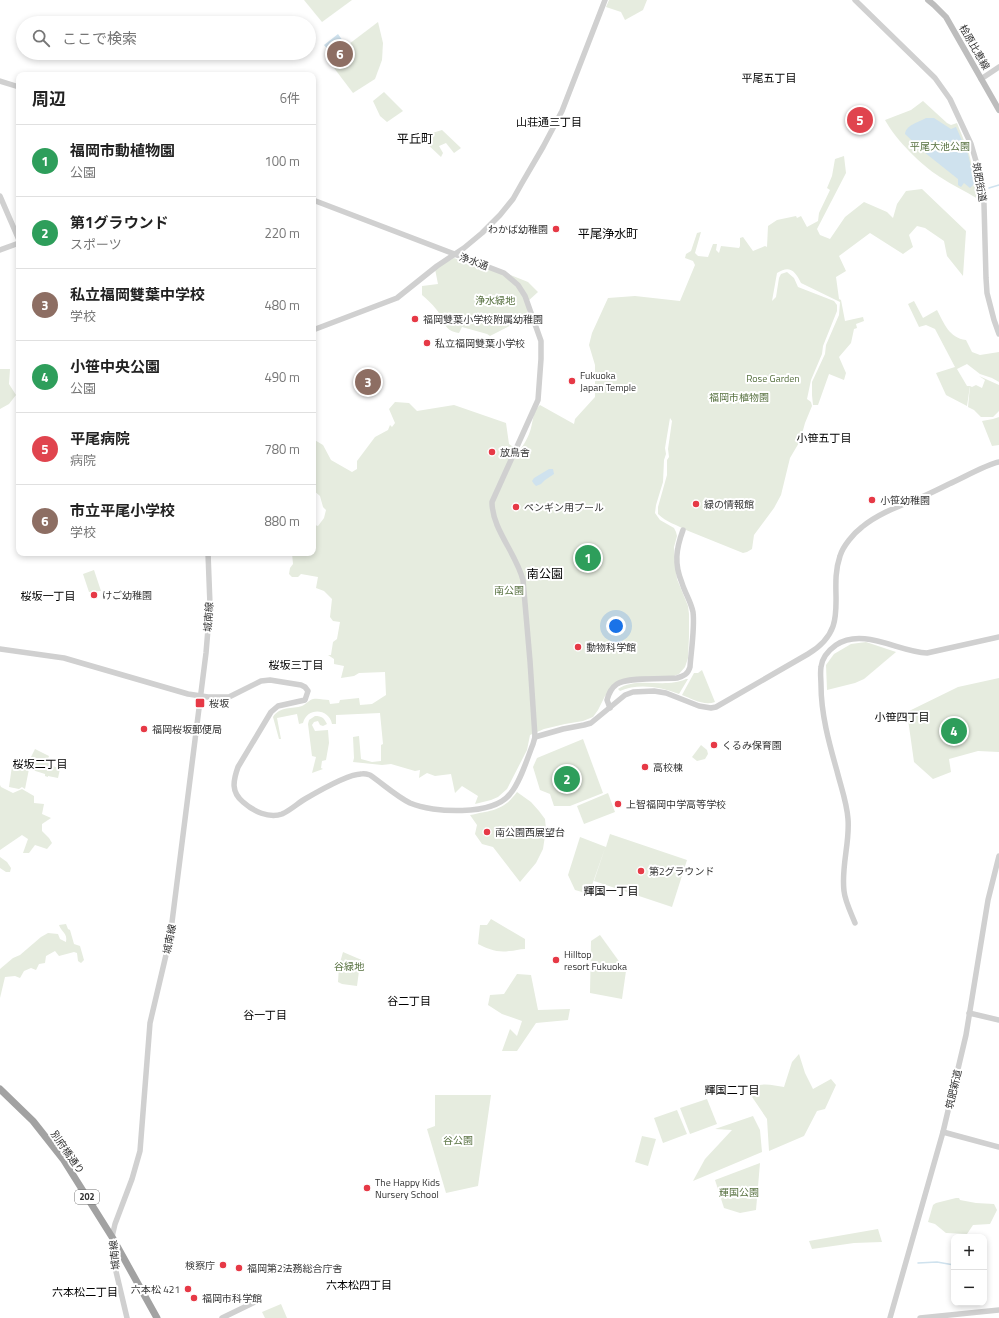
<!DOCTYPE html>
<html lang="ja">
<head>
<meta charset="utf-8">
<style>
  body { margin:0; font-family:"Titillium Web","Noto Sans JP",sans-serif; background:#f2f2f2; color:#222 }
  .controls { position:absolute; right:12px; bottom:12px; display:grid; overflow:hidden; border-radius:8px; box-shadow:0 2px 6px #0003 }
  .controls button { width:36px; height:36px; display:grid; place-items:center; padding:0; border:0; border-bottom:1px solid #e0e0e0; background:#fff; color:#222; font:20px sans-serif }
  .you { position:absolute; left:616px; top:626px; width:14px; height:14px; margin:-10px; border:3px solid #fff; border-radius:50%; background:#1a73e8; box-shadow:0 0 0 6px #1a73e833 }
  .badge { display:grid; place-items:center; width:26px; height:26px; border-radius:50%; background:#e63946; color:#fff; font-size:13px; font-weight:700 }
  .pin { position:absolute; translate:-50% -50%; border:2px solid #fff; box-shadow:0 1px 4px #0006 }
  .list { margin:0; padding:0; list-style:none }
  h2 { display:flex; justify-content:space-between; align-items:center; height:52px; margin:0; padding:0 16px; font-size:17px }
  h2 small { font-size:13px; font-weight:400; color:#767676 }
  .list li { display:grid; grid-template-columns:26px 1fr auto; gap:12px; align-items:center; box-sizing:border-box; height:72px; padding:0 16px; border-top:1px solid #e0e0e0 }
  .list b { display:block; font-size:15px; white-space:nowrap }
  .list p { margin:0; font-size:13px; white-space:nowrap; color:#767676 }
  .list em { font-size:13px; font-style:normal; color:#767676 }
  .icon { flex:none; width:22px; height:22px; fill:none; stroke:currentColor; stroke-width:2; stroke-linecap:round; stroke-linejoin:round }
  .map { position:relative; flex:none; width:999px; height:1318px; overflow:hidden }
  .search { position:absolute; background:#fff; box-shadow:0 2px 6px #0003; left:16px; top:16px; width:300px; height:44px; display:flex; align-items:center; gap:10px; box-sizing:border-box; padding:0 14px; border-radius:22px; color:#767676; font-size:15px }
  .panel { position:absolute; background:#fff; box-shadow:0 2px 6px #0003; left:16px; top:72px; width:300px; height:484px; border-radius:8px }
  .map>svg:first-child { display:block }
  .green { fill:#e6ecdf }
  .water { fill:#cfe2ee }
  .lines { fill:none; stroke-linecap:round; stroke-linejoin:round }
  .stream { stroke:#cfe2ee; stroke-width:1.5 }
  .tertiary { stroke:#d0d0d0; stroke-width:5.5 }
  .secondary { stroke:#bdbdbd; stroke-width:6 }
  .trunk { stroke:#a2a2a2; stroke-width:7 }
  .poi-dot { fill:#e63946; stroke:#fff; stroke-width:1.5 }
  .labels { text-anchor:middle; stroke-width:4; stroke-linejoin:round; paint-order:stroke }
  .shield { fill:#fff; stroke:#707070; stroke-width:1 }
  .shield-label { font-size:9px; font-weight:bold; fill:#333 }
  .street-label { font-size:10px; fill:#333; stroke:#fff }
  .park-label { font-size:10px; fill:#56703f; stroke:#fff }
  .poi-label { font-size:10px; fill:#333; stroke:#fff; text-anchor:start }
  .neighbourhood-label { font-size:11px; fill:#000; stroke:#fff }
  .quarter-label { font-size:12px; fill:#000; stroke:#fff }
</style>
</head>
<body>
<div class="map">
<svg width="999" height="1318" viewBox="0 0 999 1318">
  <rect width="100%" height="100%" fill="#fff"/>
  <g class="green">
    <polygon points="304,0 352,0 322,22"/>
    <polygon points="609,0 647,0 643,10 625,20 621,12 606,7"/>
    <polygon points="378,22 383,43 382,60 375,79 353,93 328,60"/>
    <polygon points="384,92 403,111 387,122 380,116 373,101"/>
    <path d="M923,101L947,123L951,125L957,123L969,153L975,180L978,199C965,191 952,185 940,177C921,165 896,140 885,120L911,110Z"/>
    <polygon points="442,130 461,148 454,153 446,143 439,146 443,153 441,157 424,141 429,134"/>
    <path d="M844,156L846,173L817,229L820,235L830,239L845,217L864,202L887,212L893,218L897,204L906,191L922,189L966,231L963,276L947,256L944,241L925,228L917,226L909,235L913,247L903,254L870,233L839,256L846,271L836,277L839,299L841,300L845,321L863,317L864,321L856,324L857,328L854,329L851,343L839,357L846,373L844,380L829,374L818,405H813L812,395V382L825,354L826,345L839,315L840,302L801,283C795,270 789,265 777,273L772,301L776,297L779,278L781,274L787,272L794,278L798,287L834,301L837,305V311L823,346L822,354L811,380L807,399L811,402L812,406L805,423L800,441L790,458L781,495L774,508L754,535L752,549L747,552L743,553C724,545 705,538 686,530C677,525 666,522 658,514V507L667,475V460L669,457L668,449L672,421L670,418L665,448L666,454L664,460L663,482L656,505L655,513L660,520L674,528L676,532L677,536L674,547L676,572L677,579L688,606L689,614V636L688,658L685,667L679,674L674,676L626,679L605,696L598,710L593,717L583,721L565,724L544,729L530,735L527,750L507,789L498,797L491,800L475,804L478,796L462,786L455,793L451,774L435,776L427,773L419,778L420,770L415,771L391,764L382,765L353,762L354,758L353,737L359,736L361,759L372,762L381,761V745L383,744L380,713L336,715V724H332C329,708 307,707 303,723L299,724L297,714L277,718L281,739H279L273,717C280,706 292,709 302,706C306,704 309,700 313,699C318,698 325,700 329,700L330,704L339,703L340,700L359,698L360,705L372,704L386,695L385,672L359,673L354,676L341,678L344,666L334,664V659L328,655H331L333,642L337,639L340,622L333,621L330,617L332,599L324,591L316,588L318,577L301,574L298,577H292L289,574L290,568L293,564L292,553H313V527L315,525L318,526L324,518L326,510L323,507L320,496L313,490V439L323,445L331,460L352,472L357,469V461L375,437L388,430L390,425L392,427L395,423L389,409L395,402L409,403L417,411L454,405L506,423L509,444L519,451C524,445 529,436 531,428C533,421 533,410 540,405L574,424L575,419L595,397V365L589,345L592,333L608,298L635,296L680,301L695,265L693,261L685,258L686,254L691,251L697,233L701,232L695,253L698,256L708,257L713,244H717L716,250L719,253L721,246L739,248L740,246V238L743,237L753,251L765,246L767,247L768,226L777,220L796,216L797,218L801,216L807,227L818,221L819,213L830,190L827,188L832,176L835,159Z"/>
    <path d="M454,258L475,265H485L528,282L538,292L527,302L528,319H523L490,336L487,334L462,327L459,333C443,331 445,320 436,309C432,304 427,299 422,295V286L438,284L435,269Z"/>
    <path d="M914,301L923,318L937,310C944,323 949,338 966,340L972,352L980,355L999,352V382L992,378L980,374L967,364L957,369L967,386H970L967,406L946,395L936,373L955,367L935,329L926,325L919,327L908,304Z"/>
    <polygon points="0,369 10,369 9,384 16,395 9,404 0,409"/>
    <polygon points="979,376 999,385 999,411 993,417 981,417 974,410 968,407 970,386 972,387 976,385 982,388 985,380"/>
    <polygon points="999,417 999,445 992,446 982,421 993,419"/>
    <polygon points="94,570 101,591 89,592 83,574"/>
    <polygon points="866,642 896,652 864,679 855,683 827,690 826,665 834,654 851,644"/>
    <path d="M702,670L715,702C704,706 692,699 682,695L694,673H698Z"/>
    <polygon points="999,678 999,752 978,751 949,759 951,772 933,779 914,762 907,712 958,687"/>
    <path d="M686,679H688L679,694C661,687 638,683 620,691L618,689C637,676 665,689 686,679Z"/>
    <path d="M315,716C322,716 324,718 327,724L323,726L320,725L318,721L314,722L312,725L315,731L328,730L329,743L326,760L322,761L321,768L323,769L312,773L316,757L312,756L308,724L309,720Z"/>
    <polygon points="583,739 603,793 570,806 554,806 550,794 540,790 533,767 537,758"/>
    <polygon points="701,745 707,750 708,754 705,759 697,761 692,757"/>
    <polygon points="35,749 49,756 48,759 51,760 51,765 60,769 58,778 48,776 48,777 45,776 45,774 29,769 25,789 22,787 19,789 9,787 13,759 30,759"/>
    <polygon points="0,785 1,787 13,793 22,789 34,796 34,803 44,804 42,814 51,818 42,824 42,831 49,838 52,843 47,849 35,845 29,853 23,853 28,839 22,835 0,850"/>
    <path d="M517,792L531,802L539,811L545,819L546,829L543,849L536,863L520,882L493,847L482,844L475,834L477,825L470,815C492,810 503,811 517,792Z"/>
    <polygon points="608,793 615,812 584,824 577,806"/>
    <polygon points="610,834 687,860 672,907 594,881 605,848 589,894 575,890 568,875 580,837 606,847"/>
    <polygon points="0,857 7,862 11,868 10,872 6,872 0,868"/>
    <path d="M491,919L525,939V949C519,949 515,951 509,951C498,953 488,949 478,944L480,925H487Z"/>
    <path d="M66,924L68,929L70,930L74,944L80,946L84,960L81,963L78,961L77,953L74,952L59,956L55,951L46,956L45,963L39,964L36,970L31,968L24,971L20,978L15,976L5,977L0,998V969L13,958L20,955L41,937L48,933L58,934L60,939L66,942C68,933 61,932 59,925Z"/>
    <polygon points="600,935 626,971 622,999 590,993 591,941"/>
    <polygon points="343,952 364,961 359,971 357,986 342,984 338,982 339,966"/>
    <polygon points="517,974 531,975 538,1010 570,1009 568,1020 536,1023 517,1051 502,1051 510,1029 517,1036 522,1021 502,1014 488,1005 490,995 504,994"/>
    <path d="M799,1054L805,1073L813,1089L831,1079L836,1085L825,1109L817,1111L804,1136L769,1151L767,1119L748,1091C758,1081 772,1085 784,1087L792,1062Z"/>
    <polygon points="435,1095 491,1095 478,1186 446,1193 427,1129 435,1126"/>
    <polygon points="707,1099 717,1124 690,1134 680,1108"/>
    <polygon points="677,1110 687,1134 663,1143 654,1118"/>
    <polygon points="753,1116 760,1130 762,1152 693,1181 705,1159 732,1130 715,1129"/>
    <polygon points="642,1136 656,1139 648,1166 635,1162"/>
    <polygon points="760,1163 756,1210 740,1213 724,1208 715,1180"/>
    <polygon points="956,1198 959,1198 960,1200 976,1203 994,1204 997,1210 990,1224 973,1225 967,1234 946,1233 935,1224 928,1222 933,1205 936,1203"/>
    <polygon points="878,1229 882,1242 854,1243 812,1249 809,1241"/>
    <polygon points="281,1304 287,1318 265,1318 262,1312"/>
  </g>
  <g class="water">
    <polygon points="338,34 343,41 329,51 324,45"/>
    <path d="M926,118H934L951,129L956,127L968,154L975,183L970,188L964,183L961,187L958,185V179L924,152L905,134C906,125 919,122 926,118Z"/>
    <polygon points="549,469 553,469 554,474 545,480 541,484 536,486 534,484 532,481 534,478"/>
  </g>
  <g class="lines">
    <g class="stream">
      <polyline points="989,188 999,185"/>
      <polyline points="918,1263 937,1262 954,1265"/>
    </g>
    <g class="tertiary">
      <polyline points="855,0 935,78 950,99 971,144 981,178 984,204 986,278 987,293 994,320 999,334"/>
      <polyline points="981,79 999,67"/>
      <polyline points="0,81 19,87"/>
      <polyline points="0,196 19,240"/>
      <polyline points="0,250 19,243"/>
      <polyline points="313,330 397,298 437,266 464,248 482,233 500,215 513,199 522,183 543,147 562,111 605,0"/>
      <path d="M0,649L64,658L188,694L208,697H229L261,681L270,680L301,685L305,687L308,691L305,700L278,706L271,712L238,767C233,781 231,792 243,802C253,811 269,819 282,814C291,810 298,803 305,799C317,792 348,774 361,774C364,773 367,774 370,775C383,784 396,796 410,803C433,813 493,816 510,794C520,783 527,759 533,744L535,737L530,661L523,580C516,553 492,529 492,502L538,400L541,359V341L525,296L518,285L504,273L313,200"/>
      <path d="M610,708L607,700C609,693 611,688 617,684C627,677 664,679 677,678C684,676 688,674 690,667C691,652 695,627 693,612C691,602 685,593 682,583C674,564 676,549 683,530"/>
      <path d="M535,737L563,729L584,725L591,723L625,695L633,692L654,691L666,693L699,706L711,708L716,707L808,654C853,627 827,594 840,556C843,546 854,533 862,527C880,512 903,505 924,496C933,492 941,488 949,484C961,479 987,464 999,462"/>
      <path d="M855,923C851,913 845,901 844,891C841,866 850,843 848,819C847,803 841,787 837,771C829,743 821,714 821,685C821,679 820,673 821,667C822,658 829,650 836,645C863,627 899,652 927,653L999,637"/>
      <polyline points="969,1013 999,1020"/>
      <polyline points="943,1132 999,1147"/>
      <polyline points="127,1318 114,1263 112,1237 115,1224 132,1179 140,1151 150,1023 170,938 206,653 210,605 208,553"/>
      <polyline points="222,1318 255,1302"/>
      <polyline points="890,1318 943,1132 966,1035 988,900 999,856"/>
      <polyline points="920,1318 999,1310"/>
    </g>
    <polyline class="secondary" points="928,0 934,5 946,17 999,110"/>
    <polyline class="trunk" points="0,1089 33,1121 63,1159 112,1237 157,1318"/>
  </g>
  <g class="poi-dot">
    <circle cx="556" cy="229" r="4"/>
    <circle cx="415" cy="319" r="4"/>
    <circle cx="427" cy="343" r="4"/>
    <circle cx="572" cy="381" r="4"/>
    <circle cx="492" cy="452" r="4"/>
    <circle cx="872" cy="500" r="4"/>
    <circle cx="696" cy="504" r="4"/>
    <circle cx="516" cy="507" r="4"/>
    <circle cx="94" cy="595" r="4"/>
    <circle cx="578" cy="647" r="4"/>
    <rect x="195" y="698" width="10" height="10" rx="2"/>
    <circle cx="144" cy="729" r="4"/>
    <circle cx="714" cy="745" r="4"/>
    <circle cx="645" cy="767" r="4"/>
    <circle cx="618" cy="804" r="4"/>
    <circle cx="487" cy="832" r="4"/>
    <circle cx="641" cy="871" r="4"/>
    <circle cx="556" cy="960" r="4"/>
    <circle cx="367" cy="1188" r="4"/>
    <circle cx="223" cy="1265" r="4"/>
    <circle cx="239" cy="1268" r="4"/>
    <circle cx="188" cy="1289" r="4"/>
    <circle cx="194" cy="1298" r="4"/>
  </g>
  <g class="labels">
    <rect class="shield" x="75" y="1190" width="24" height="14" rx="3"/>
    <g class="shield-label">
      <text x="87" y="1200">202</text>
    </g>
    <g class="street-label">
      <text transform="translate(975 47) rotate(60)" y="4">桧原比恵線</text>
      <text transform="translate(980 182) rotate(80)" y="4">筑肥街道</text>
      <text transform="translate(474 261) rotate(20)" y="4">浄水通</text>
      <text transform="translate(208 617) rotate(-86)" y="4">城南線</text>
      <text transform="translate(169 939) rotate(-79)" y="4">城南線</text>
      <text transform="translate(953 1089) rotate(-77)" y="4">筑肥新道</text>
      <text transform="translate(68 1152) rotate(55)" y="4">別府橋通り</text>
      <text transform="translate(114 1255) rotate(-95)" y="4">城南線</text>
    </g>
    <g class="park-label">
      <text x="940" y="150">平尾大池公園</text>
      <text x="495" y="304">浄水緑地</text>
      <text x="773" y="382">Rose Garden</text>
      <text x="739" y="401">福岡市植物園</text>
      <text x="509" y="594">南公園</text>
      <text x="349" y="970">谷緑地</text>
      <text x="458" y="1144">谷公園</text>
      <text x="739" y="1196">輝国公園</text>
    </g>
    <g class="poi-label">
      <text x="548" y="233" text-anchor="end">わかば幼稚園</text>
      <text x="423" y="323">福岡雙葉小学校附属幼稚園</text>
      <text x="435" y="347">私立福岡雙葉小学校</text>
      <text x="580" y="379">Fukuoka<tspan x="580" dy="12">Japan Temple</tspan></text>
      <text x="500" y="456">放鳥舎</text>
      <text x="880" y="504">小笹幼稚園</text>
      <text x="704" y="508">緑の情報館</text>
      <text x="524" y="511">ペンギン用プール</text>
      <text x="102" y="599">けご幼稚園</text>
      <text x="586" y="651">動物科学館</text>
      <text x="209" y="707">桜坂</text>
      <text x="152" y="733">福岡桜坂郵便局</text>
      <text x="722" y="749">くるみ保育園</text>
      <text x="653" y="771">高校棟</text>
      <text x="626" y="808">上智福岡中学高等学校</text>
      <text x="495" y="836">南公園西展望台</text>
      <text x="649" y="875">第2グラウンド</text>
      <text x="564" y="958">Hilltop<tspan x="564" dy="12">resort Fukuoka</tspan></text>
      <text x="375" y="1186">The Happy Kids<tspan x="375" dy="12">Nursery School</tspan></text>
      <text x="215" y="1269" text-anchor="end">検察庁</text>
      <text x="247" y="1272">福岡第2法務総合庁舎</text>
      <text x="180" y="1293" text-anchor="end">六本松 421</text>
      <text x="202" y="1302">福岡市科学館</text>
    </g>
    <g class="neighbourhood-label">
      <text x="769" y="82">平尾五丁目</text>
      <text x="549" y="126">山荘通三丁目</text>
      <text x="824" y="442">小笹五丁目</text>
      <text x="48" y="600">桜坂一丁目</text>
      <text x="296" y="669">桜坂三丁目</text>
      <text x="902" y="721">小笹四丁目</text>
      <text x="40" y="768">桜坂二丁目</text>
      <text x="611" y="895">輝国一丁目</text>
      <text x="409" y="1005">谷二丁目</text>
      <text x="265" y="1019">谷一丁目</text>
      <text x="732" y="1094">輝国二丁目</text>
      <text x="359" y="1289">六本松四丁目</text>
      <text x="85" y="1296">六本松二丁目</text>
    </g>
    <g class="quarter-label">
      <text x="415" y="143">平丘町</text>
      <text x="608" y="238">平尾浄水町</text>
      <text x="545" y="578">南公園</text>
    </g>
  </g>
</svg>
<div class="controls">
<button>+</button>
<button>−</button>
</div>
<div class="you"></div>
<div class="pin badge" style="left:588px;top:558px;background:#2e9e5b">1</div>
<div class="pin badge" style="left:567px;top:779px;background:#2e9e5b">2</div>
<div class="pin badge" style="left:368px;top:382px;background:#8d6e63">3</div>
<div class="pin badge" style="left:954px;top:731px;background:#2e9e5b">4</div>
<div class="pin badge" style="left:860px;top:120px;background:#e0444e">5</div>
<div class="pin badge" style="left:340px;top:54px;background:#8d6e63">6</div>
<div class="search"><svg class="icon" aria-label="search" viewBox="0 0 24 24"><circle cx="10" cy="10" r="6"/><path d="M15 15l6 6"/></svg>ここで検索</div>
<section class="panel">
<h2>周辺<small>6件</small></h2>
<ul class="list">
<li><span class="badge" style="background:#2e9e5b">1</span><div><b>福岡市動植物園</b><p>公園</p></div><em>100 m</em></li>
<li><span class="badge" style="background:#2e9e5b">2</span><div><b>第1グラウンド</b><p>スポーツ</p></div><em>220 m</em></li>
<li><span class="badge" style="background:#8d6e63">3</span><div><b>私立福岡雙葉中学校</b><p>学校</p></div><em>480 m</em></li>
<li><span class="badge" style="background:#2e9e5b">4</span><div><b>小笹中央公園</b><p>公園</p></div><em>490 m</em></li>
<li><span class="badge" style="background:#e0444e">5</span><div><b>平尾病院</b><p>病院</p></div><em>780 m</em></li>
<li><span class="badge" style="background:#8d6e63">6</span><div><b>市立平尾小学校</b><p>学校</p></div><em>880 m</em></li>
</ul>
</section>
</div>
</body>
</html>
